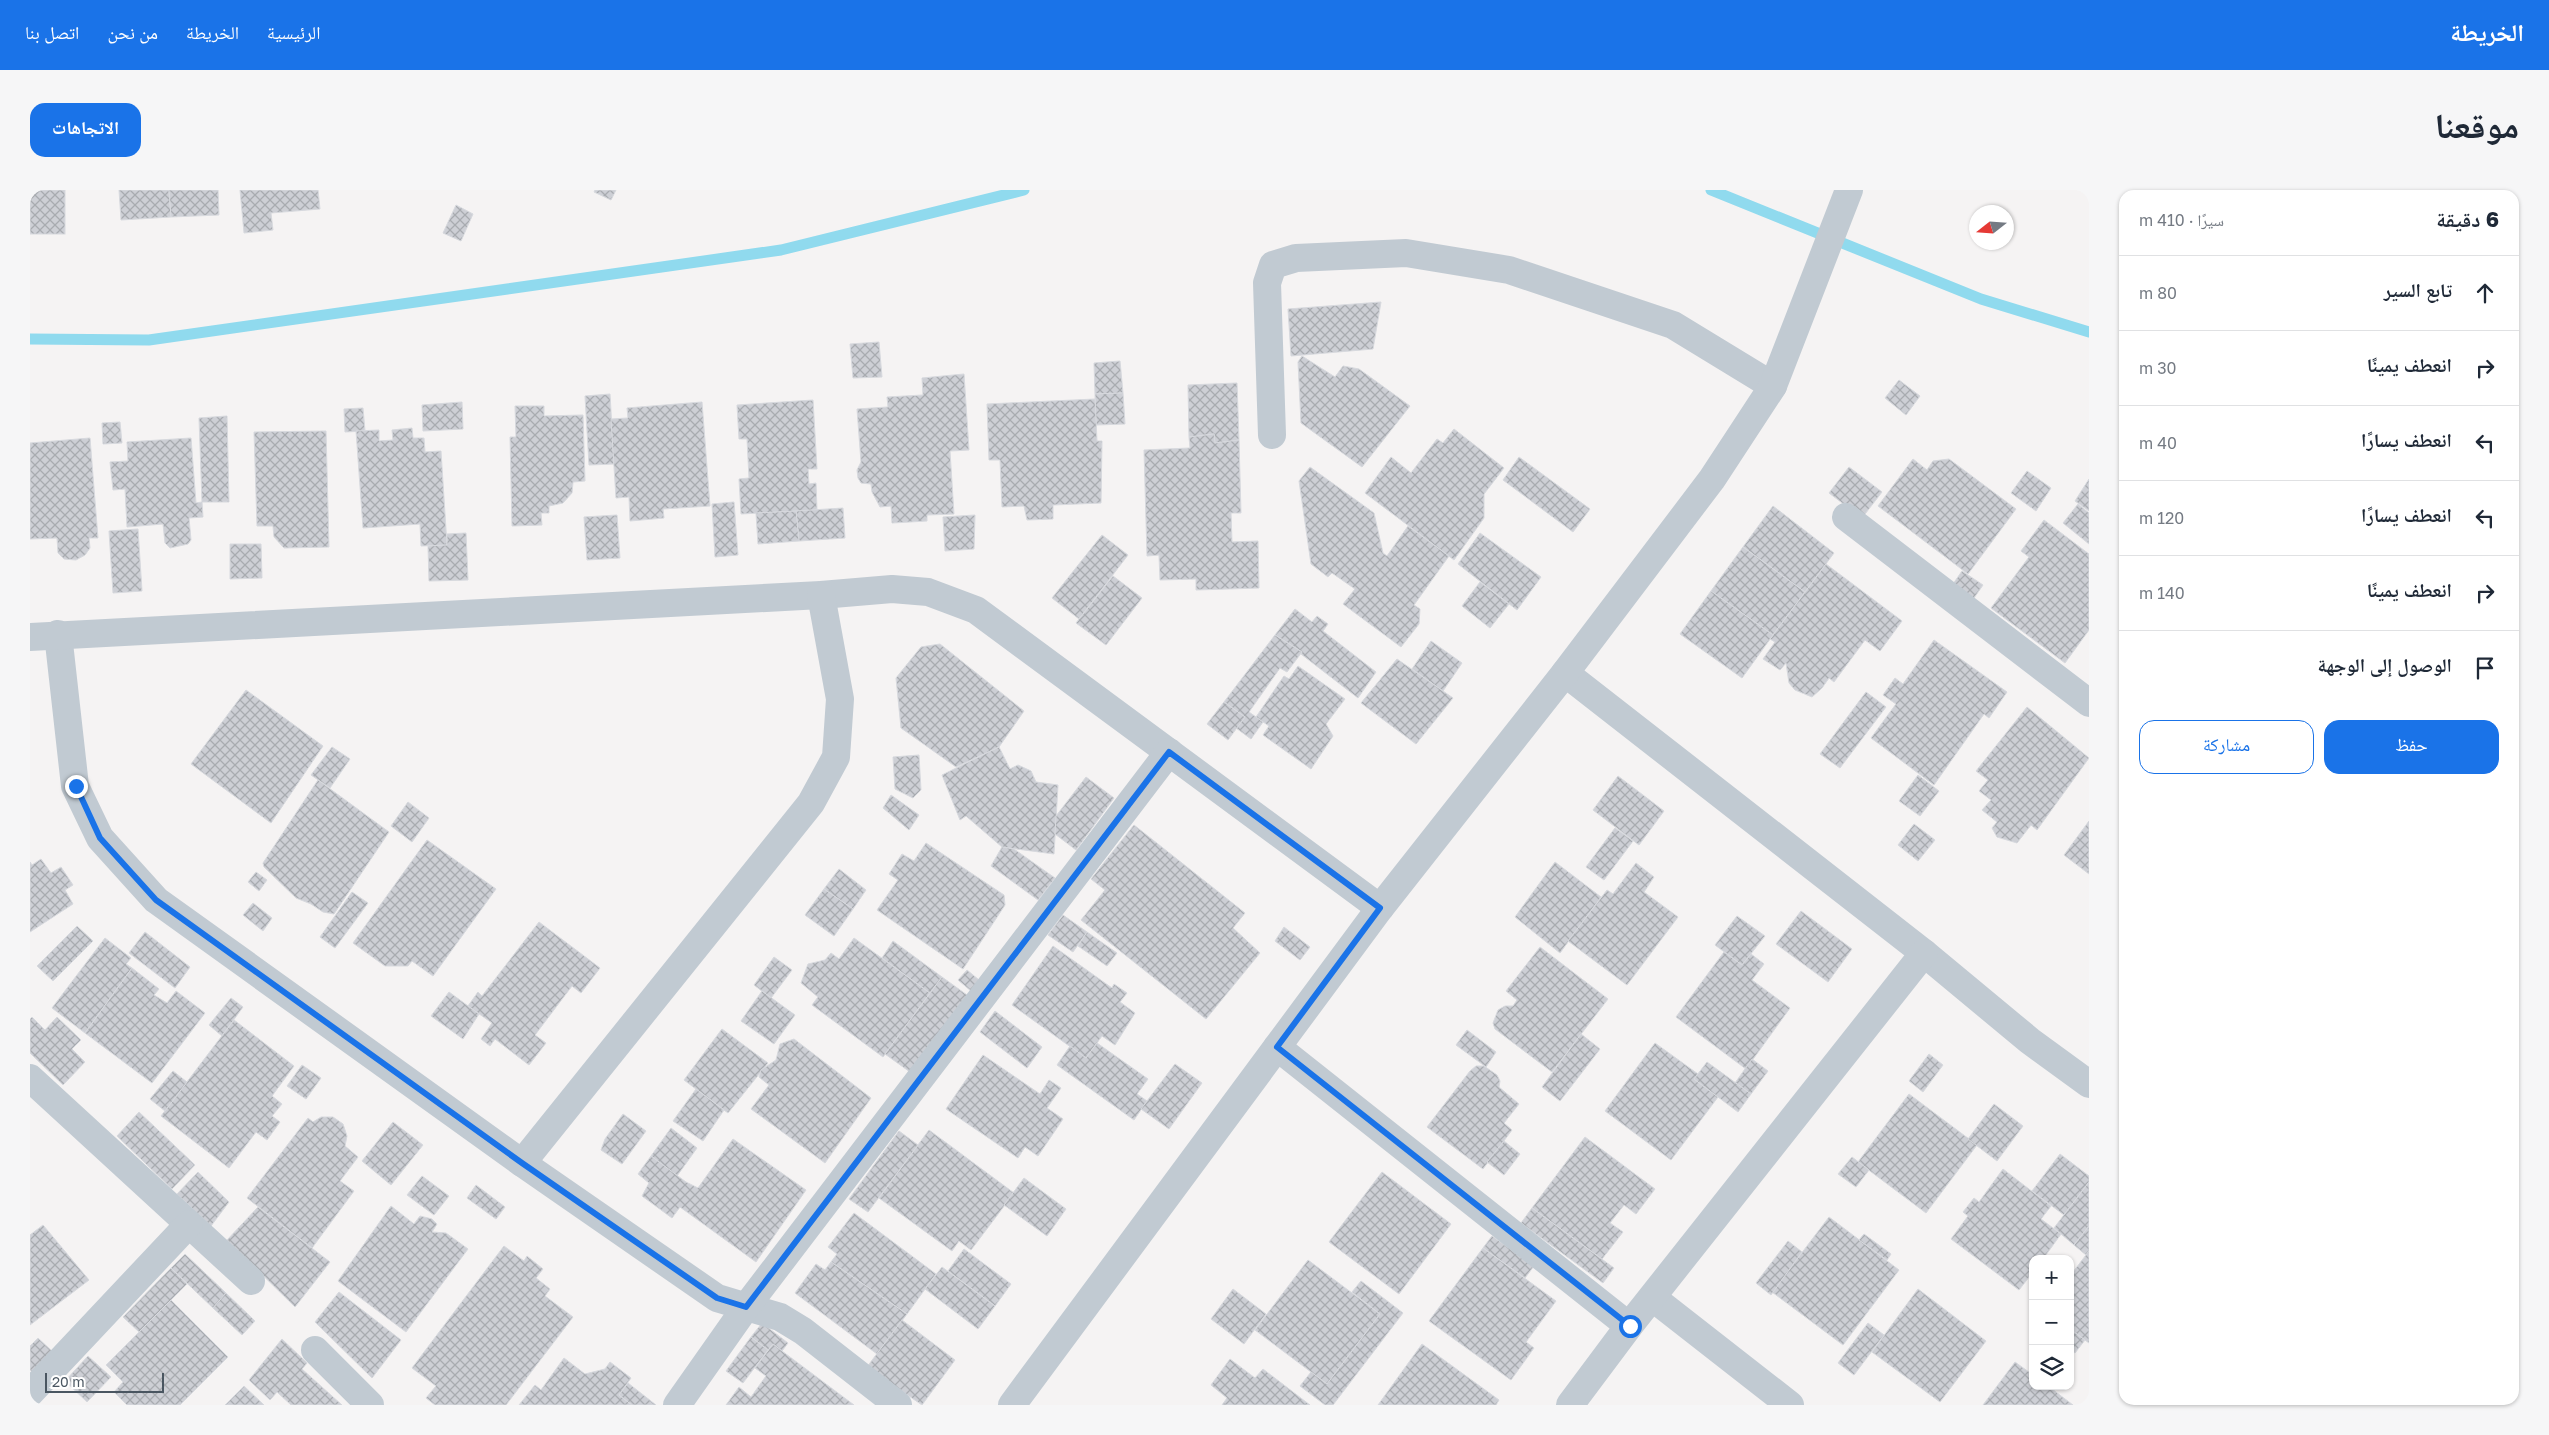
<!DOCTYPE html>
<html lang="ar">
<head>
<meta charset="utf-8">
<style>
  body { margin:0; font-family:"Golos Text","Noto Naskh Arabic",sans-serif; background:#f6f6f7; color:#1f2937; direction:rtl }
  .controls { position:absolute; right:15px; bottom:15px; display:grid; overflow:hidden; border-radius:10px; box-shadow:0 1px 4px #0004 }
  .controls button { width:45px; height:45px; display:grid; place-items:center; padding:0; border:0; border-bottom:1px solid #e0e1e3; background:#fff; color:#1f2937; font:25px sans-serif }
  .compass { position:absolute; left:1939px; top:15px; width:45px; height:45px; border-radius:50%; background:#fff; box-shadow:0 1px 4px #0004; rotate:253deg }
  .scale { position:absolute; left:15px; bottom:12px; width:119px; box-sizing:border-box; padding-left:5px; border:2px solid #4a5661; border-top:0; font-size:14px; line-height:18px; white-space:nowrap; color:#4a5661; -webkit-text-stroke:4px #fff; paint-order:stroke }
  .stop { position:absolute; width:15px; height:15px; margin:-11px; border:4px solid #1a73e8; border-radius:50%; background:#fff }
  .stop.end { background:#1a73e8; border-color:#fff; box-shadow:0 1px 5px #0008 }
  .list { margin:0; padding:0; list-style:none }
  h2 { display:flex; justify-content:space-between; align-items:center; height:65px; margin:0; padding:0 20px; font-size:21px }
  h2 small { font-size:16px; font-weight:400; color:#747a83 }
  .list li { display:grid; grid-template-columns:32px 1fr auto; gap:15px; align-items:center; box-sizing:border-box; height:75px; padding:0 20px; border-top:1px solid #e0e1e3 }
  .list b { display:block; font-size:19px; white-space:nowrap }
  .list em { font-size:16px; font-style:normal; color:#747a83 }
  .actions { display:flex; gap:10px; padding:15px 20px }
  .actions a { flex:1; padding:11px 0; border:1px solid #1a73e8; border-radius:15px; text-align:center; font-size:18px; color:#1a73e8 }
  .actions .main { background:#1a73e8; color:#fff }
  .icon { flex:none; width:28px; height:28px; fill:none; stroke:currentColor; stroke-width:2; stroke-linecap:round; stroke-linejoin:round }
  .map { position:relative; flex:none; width:2059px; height:1215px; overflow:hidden; direction:ltr; border-radius:15px }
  header { display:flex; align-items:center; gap:30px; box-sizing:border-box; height:70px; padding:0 25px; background:#1a73e8; color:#fff }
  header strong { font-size:24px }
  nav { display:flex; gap:28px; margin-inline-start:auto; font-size:18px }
  .intro { display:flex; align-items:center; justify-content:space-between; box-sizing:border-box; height:120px; padding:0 30px }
  h1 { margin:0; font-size:35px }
  .button { padding:12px 22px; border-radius:15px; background:#1a73e8; color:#fff; font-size:18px; font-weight:700 }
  main { display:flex; gap:30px; padding:0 30px }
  aside { flex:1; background:#fff; border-radius:15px; box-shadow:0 1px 4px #0004 }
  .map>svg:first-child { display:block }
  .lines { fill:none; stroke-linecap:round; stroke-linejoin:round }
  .stream { stroke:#90daee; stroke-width:11 }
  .building { fill:url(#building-cross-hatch); stroke:#d7d9de }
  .minor { stroke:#c1cad2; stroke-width:28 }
  .route { stroke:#1a73e8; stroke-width:6 }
</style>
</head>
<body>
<header>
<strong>الخريطة</strong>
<nav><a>الرئيسية</a><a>الخريطة</a><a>من نحن</a><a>اتصل بنا</a></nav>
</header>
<div class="intro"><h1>موقعنا</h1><a class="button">الاتجاهات</a></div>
<main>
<aside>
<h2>6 دقيقة<small>سيرًا · 410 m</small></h2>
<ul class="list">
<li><svg class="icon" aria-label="ahead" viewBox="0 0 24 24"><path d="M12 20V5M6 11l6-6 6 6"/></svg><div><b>تابع السير</b></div><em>80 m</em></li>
<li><svg class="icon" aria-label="right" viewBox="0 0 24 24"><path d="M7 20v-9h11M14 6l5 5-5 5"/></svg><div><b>انعطف يمينًا</b></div><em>30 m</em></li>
<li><svg class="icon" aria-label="left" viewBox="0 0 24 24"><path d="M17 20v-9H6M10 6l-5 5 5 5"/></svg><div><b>انعطف يسارًا</b></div><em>40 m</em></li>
<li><svg class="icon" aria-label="left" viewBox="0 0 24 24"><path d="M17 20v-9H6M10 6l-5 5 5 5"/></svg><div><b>انعطف يسارًا</b></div><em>120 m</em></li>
<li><svg class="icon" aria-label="right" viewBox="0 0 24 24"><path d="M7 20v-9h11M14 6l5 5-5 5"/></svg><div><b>انعطف يمينًا</b></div><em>140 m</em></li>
<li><svg class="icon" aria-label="arrive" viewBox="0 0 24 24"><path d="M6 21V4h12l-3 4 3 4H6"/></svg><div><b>الوصول إلى الوجهة</b></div></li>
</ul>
<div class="actions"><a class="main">حفظ</a><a>مشاركة</a></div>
</aside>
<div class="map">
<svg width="2059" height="1215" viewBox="0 0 2059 1215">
  <defs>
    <pattern id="building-cross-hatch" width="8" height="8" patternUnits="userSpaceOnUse" patternTransform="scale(1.25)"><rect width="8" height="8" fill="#cdcfd5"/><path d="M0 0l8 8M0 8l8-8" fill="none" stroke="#a8abb0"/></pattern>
  </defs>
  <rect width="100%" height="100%" fill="#f5f3f3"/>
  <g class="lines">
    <g class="stream">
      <polyline points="1681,0 1951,109 2059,142"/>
      <polyline points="0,149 119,150 751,60 994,0"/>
    </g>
  </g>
  <g class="building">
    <rect x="0" y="0" width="35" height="44"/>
    <polygon points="89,0 139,0 141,27 91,30"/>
    <polygon points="139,0 188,0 189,25 141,27"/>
    <polygon points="210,0 288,0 290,19 241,23 243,40 214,43"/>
    <polygon points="565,0 586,0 581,10 564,2"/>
    <polygon points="426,15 443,24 431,51 413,43"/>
    <polygon points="1351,112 1343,159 1261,166 1258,119"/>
    <polygon points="849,152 852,187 823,188 820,154"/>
    <polygon points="1272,166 1305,187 1313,176 1329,179 1380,216 1332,277 1271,233 1268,172"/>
    <polygon points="1090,171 1093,203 1065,204 1064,173"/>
    <polygon points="934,184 939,260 920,261 924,324 897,325 897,331 862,333 861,316 850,317 842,302 841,294 831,293 828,288 827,280 831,272 827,219 858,217 857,207 893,205 892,188"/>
    <polygon points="1869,190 1890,206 1876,225 1855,208"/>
    <polygon points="1207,193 1209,250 1185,253 1184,244 1159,247 1158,195"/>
    <polygon points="1093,203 1095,234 1066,235 1065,204"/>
    <polygon points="580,204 584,274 559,275 555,206"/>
    <polygon points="1065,209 1067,251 1072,251 1071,313 1023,315 1023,329 997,330 994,316 972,317 970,270 959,270 957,214"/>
    <polygon points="783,210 787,279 778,279 779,294 786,293 787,320 711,324 709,289 719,288 717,249 709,249 707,215"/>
    <polygon points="432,212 433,239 393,241 392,215"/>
    <polygon points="672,212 680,316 633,319 634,328 600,331 599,307 586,308 581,229 598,228 597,218"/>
    <polygon points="485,216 514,216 514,226 553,225 555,291 543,292 542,303 533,313 519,316 519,323 511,323 512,335 482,336 480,247 486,247"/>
    <polygon points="333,218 335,241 315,242 314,219"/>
    <polygon points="197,226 199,312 172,312 169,228"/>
    <polygon points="90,232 92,253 73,254 72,233"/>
    <polygon points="382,238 383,248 394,248 395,262 411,261 417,355 391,356 390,334 333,338 326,241 349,240 349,251 363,250 362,240"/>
    <polygon points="1424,239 1474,278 1454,304 1454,328 1424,370 1335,303 1361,267 1381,283 1407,249 1413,253"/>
    <polygon points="296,241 299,357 254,358 244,347 243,336 227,336 224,242"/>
    <polygon points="1184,244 1185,253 1209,250 1211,323 1201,323 1202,352 1228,351 1229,398 1166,400 1166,389 1130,390 1129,365 1117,366 1114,260 1160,258 1159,247"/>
    <polygon points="60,248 68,348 59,348 60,358 55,365 46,370 34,369 28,363 27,348 0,349 0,253"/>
    <polygon points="161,248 166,313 172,312 173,327 159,328 161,350 158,354 140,358 135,353 133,334 97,337 95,299 83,300 80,272 98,271 97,252"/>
    <polygon points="1489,267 1560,319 1543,342 1473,290"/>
    <polygon points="1883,269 1897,280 1903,271 1919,269 1986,319 1938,384 1848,316"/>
    <polygon points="1280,277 1344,323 1353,363 1357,366 1378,336 1419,366 1384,415 1390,419 1389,434 1371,457 1313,414 1325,399 1302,383 1298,387 1281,374 1269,291"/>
    <polygon points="1819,277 1852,302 1832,328 1799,303"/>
    <polygon points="1997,281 2021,298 2006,321 1981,303"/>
    <polygon points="2059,289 2059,321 2045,311"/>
    <polygon points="704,312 708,365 685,367 682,314"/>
    <polygon points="2048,314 2059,323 2059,354 2033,333"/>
    <polygon points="1743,316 1804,363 1775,402 1713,357"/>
    <polygon points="813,318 815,348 769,351 766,321"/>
    <polygon points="766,321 769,351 728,354 726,323"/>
    <polygon points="587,325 590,368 557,370 554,327"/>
    <polygon points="945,325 944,359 915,361 913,327"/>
    <polygon points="2014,330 2059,364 2059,440 2035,473 1961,418 1999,367 1991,361"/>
    <polygon points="108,339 112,401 83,403 79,341"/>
    <polygon points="436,343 438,390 399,391 398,356 417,355 417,344"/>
    <polygon points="1450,343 1511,387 1487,420 1428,374"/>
    <polygon points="1072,345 1098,365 1049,429 1022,408"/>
    <polygon points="200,354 231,354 232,388 200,389"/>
    <polygon points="1713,357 1775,402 1743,445 1681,401"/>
    <polygon points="1796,374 1872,431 1850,461 1835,450 1804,492 1799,488 1792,498 1782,507 1765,500 1759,493 1756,473 1750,480 1733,469 1745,452 1740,449 1743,445"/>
    <polygon points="1932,381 1953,395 1944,408 1923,394"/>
    <polygon points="1083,386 1112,408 1076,455 1046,433"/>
    <polygon points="1450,392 1479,414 1460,438 1432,416"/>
    <polygon points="1681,401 1743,445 1712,488 1650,444"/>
    <polygon points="1265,419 1282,432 1287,426 1298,434 1293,441 1346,482 1328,508 1271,464 1272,462 1245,445"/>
    <polygon points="1245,445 1272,462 1257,482 1250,478 1219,522 1233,532 1221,549 1206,538 1215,527 1194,512"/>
    <polygon points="1904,450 1977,502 1959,528 1954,524 1904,595 1841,548 1866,514 1853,505 1865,488 1873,494"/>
    <polygon points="1401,451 1432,473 1413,501 1382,479"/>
    <polygon points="910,454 994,521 969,557 926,577 871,538 866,488 891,457"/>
    <polygon points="1367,469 1423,508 1386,554 1331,513"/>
    <polygon points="1268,476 1315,509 1296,534 1303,546 1281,579 1233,545 1239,536 1226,527 1254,486 1259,489"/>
    <polygon points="216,500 293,556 241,633 161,574"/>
    <polygon points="1836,502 1856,517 1810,578 1790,564"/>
    <polygon points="1194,512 1215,527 1198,550 1177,534"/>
    <polygon points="1997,517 2059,568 2007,640 2001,635 1987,653 1967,647 1962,638 1967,632 1952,620 1961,610 1949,601 1958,590 1946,581"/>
    <polygon points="302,557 320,569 300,598 281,585"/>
    <polygon points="969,557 980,579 988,575 1001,581 1006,592 1028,595 1024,664 972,657 936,626 930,630 912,585"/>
    <polygon points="889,565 891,600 883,608 865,599 863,567"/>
    <polygon points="1888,585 1909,601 1890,626 1869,611"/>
    <polygon points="1588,586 1634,621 1609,655 1563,620"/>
    <polygon points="1056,587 1084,608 1046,660 1025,644 1026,626"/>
    <polygon points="288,590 359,642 304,724 293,722 281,714 266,708 234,677 233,673"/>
    <polygon points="861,605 889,625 879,640 853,618"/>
    <polygon points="378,612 399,628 382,652 361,636"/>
    <polygon points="2059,631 2059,684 2034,665"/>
    <polygon points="1884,634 1905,650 1888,671 1868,655"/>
    <polygon points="1104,635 1215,723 1203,738 1230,763 1176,829 1051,730 1075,700 1061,689"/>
    <polygon points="1585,638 1603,651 1574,690 1556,677"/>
    <polygon points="397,650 466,699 403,786 382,771 378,776 355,776 323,753"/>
    <polygon points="896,653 974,705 975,715 933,779 847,720 868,690 859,684 872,664 884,671"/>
    <polygon points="972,657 984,659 1025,688 1008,710 961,676"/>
    <polygon points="11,669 21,683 31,677 43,695 35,700 43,714 0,742 0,672 2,675"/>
    <polygon points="1525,672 1571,707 1530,763 1485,727"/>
    <polygon points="1606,673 1624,687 1614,702 1648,727 1597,795 1538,751 1577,700 1583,704"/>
    <polygon points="809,679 836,700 823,719 794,699"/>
    <polygon points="226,682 237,690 229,701 218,692"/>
    <polygon points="794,699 823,719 804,746 775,725"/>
    <polygon points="322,702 338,713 305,758 290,747"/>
    <polygon points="223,713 242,728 233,741 213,725"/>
    <polygon points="1771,721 1822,759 1798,792 1746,754"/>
    <polygon points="1033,725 1057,742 1043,762 1018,745"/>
    <polygon points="1707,726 1735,746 1712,775 1685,755"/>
    <polygon points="509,732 570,778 551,803 542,796 505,845 516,853 499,875 465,849 460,856 451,849 462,833 438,816 448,802 452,806"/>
    <polygon points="47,736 63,751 23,791 7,776"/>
    <polygon points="1254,737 1280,757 1270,770 1245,751"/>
    <polygon points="115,742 160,777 145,798 99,763"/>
    <polygon points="1057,742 1087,763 1077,776 1048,756"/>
    <polygon points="75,748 101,768 96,774 102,778 55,843 22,818"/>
    <polygon points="824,748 900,803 853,867 782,815 788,807 771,793 778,774 795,770 801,763 809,769"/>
    <polygon points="863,751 912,787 900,803 852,768"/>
    <polygon points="1023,756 1082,798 1084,794 1097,803 1090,812 1105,823 1085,855 1072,846 1056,868 982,815"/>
    <polygon points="1510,757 1578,809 1522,882 1465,839 1463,833 1468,820 1475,816 1483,816 1487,810 1476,801"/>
    <polygon points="1694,762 1712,775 1721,764 1734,774 1722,790 1760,818 1716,879 1646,827"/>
    <polygon points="744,767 762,780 741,808 724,795"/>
    <polygon points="102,778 129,799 124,805 137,813 146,801 175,823 122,893 55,843"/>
    <polygon points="937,780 949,790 941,801 928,790"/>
    <polygon points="912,787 937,805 880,882 855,864"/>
    <polygon points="732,801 765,825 744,854 711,831"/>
    <polygon points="419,802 449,824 433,849 401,826"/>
    <polygon points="201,808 213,817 192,846 179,835"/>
    <polygon points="965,821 1012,857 997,878 950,842"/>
    <polygon points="2,827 15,840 27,827 51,850 42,859 55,872 33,895 0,863 0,829"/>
    <polygon points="204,830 264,876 242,906 252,914 242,926 250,932 237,950 226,942 199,978 131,926"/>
    <polygon points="692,839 738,873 698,923 654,890"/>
    <polygon points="1437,840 1466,862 1456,877 1426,855"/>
    <polygon points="1551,844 1570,859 1530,911 1512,897"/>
    <polygon points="764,849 841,908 795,973 721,919 739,895 729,887 731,880 746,870 750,854"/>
    <polygon points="1067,853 1118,889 1107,904 1117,911 1104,930 1027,875 1040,856 1056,868"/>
    <polygon points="1625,853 1668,884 1664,889 1688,907 1641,970 1575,921"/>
    <polygon points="1899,864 1913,875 1893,902 1879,891"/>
    <polygon points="953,865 1010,904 1019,890 1031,898 1017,918 1033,929 1008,966 995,957 988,968 916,919"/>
    <polygon points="1722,869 1738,881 1721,904 1705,893"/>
    <polygon points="1677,872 1721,904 1708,922 1664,889"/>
    <polygon points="1145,874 1172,893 1139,939 1111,919"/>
    <polygon points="272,875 291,888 276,909 257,896"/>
    <polygon points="1446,876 1454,876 1467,885 1470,891 1469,897 1489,914 1474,933 1482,940 1453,979 1397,937 1440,881"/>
    <polygon points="143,881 157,892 135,921 120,909"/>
    <polygon points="666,899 694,920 673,951 643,931"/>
    <polygon points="1879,904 1947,955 1896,1023 1828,972"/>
    <polygon points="1964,914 1993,936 1967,971 1938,949"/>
    <polygon points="109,922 165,975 142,999 87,946"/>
    <polygon points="593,924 616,941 592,974 571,960 575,949"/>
    <polygon points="291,927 303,927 313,934 317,946 315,956 328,967 310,991 324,1001 282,1058 217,1008 278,928 283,932"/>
    <polygon points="363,932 393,955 361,995 332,971"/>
    <polygon points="641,938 667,958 647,986 621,966"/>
    <polygon points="899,940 984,1003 941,1060 929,1051 922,1061 849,1008"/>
    <polygon points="869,941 888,955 838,1022 819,1009"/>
    <polygon points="1555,947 1625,999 1606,1024 1594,1015 1580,1033 1593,1042 1572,1069 1502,1018"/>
    <polygon points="703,949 776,1000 726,1072 650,1017 642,1028 612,1006 619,993 608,984 621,966 656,992 668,998"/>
    <polygon points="1474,951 1490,964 1474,985 1457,972"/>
    <polygon points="2030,964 2059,986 2059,992 2034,1025 2002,1001"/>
    <polygon points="1822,967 1839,980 1826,997 1808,984"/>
    <polygon points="1973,979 2021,1016 2011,1029 2031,1044 2013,1069 2003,1069 2003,1082 1989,1100 1921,1049 1938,1026 1933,1022 1944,1008 1949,1012"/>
    <polygon points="168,982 199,1012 181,1036 147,1004"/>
    <polygon points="1352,982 1421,1034 1369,1104 1299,1052"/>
    <polygon points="392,986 419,1006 404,1025 377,1005"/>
    <polygon points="994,988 1036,1019 1017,1046 974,1015"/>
    <polygon points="2059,992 2059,1036 2044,1055 2024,1038"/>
    <polygon points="446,995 475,1017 466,1029 437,1008"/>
    <polygon points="361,1016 384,1034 390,1026 402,1029 407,1034 402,1042 416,1043 438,1059 376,1142 308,1091"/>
    <polygon points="228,1017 300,1072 265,1117 197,1050"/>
    <polygon points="1502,1018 1584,1078 1573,1093 1491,1033"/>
    <polygon points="824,1023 906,1084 877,1124 801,1072 807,1064 798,1057"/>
    <polygon points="1799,1027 1869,1080 1813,1155 1742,1102"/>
    <polygon points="13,1035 59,1090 0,1135 0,1045"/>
    <polygon points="2059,1036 2059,1061 2056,1065 2044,1055"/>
    <polygon points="1834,1044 1861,1064 1857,1070 1829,1050"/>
    <polygon points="1462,1046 1504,1076 1495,1088 1453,1058"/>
    <polygon points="1758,1051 1772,1062 1741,1105 1726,1093"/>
    <polygon points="474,1056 494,1071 497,1066 513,1079 506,1088 520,1099 515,1106 543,1127 476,1215 405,1215 396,1208 406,1196 382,1178"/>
    <polygon points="1453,1058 1526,1111 1496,1152 1504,1158 1481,1190 1399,1131"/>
    <polygon points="934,1059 981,1094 965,1116 918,1081"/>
    <polygon points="2059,1061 2059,1153 2040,1139 2040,1086"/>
    <polygon points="155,1064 196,1103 183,1118 141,1078"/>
    <polygon points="1278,1070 1350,1124 1297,1194 1225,1140"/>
    <polygon points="801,1072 877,1124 847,1164 765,1103 786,1074 795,1080"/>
    <polygon points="912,1077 965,1116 948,1139 895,1099"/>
    <polygon points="141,1078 157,1094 109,1142 93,1127"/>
    <polygon points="1331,1091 1373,1123 1303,1215 1295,1215 1270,1196 1281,1182 1297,1194 1350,1124 1322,1102"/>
    <polygon points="1203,1099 1236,1124 1214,1154 1181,1129"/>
    <polygon points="1888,1099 1956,1151 1910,1212 1842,1162"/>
    <polygon points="309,1102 371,1150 342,1188 285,1132"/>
    <polygon points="196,1103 225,1131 212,1145 183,1118"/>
    <polygon points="141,1110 198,1167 150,1215 97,1215 84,1202 93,1192 76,1175"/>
    <polygon points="872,1130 925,1170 892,1215 837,1177"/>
    <polygon points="732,1133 758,1153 752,1161 743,1154 738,1160 721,1147"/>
    <polygon points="1838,1133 1854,1145 1824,1185 1808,1173"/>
    <polygon points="2040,1139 2055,1150 2045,1163 2040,1159"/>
    <polygon points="721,1147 738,1160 713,1193 696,1181"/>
    <polygon points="8,1148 24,1163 4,1184 0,1180 0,1156"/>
    <polygon points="252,1149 277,1173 272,1179 312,1215 261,1215 247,1202 240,1210 219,1190"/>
    <polygon points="743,1154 752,1161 824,1215 696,1215 709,1197 721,1207 736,1186 725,1178"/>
    <polygon points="1392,1154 1469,1210 1466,1215 1348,1215"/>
    <polygon points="58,1166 81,1187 57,1212 35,1191"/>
    <polygon points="534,1168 555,1184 575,1179 580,1172 601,1188 589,1205 602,1215 489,1215 505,1195 511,1200"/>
    <polygon points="1200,1169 1225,1188 1233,1179 1280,1215 1192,1215 1197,1208 1181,1195"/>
    <polygon points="1985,1172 2003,1185 2003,1196 2018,1196 2043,1215 1953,1215"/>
    <polygon points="598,1193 626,1215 602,1215 589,1205"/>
    <polygon points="214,1196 234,1215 195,1215"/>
  </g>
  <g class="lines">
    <g class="minor">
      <polyline points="1242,245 1237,93 1243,75 1266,68 1376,63 1479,80 1643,135 1743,196"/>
      <polyline points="1816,327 2059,513"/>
      <polyline points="28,444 45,596 70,648 126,710 492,973 687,1108 750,1127 773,1141 868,1215"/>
      <polyline points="0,447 791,405 862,399 898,402 946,420 1350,718"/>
      <polyline points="1535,483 1894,763 2000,851 2059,894"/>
      <polyline points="1247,857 1599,1136"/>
      <polyline points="0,888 221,1091"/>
      <polyline points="492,973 781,613 806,567 810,509 791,405"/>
      <polyline points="1623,1108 1760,1215"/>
      <polyline points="285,1160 340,1215"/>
      <polyline points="0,1203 159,1034"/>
      <polyline points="647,1215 716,1117 1139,562"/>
      <polyline points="982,1215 1350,718 1535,483 1682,289 1743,196 1819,0"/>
      <polyline points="1540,1215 1599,1136 1894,763"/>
    </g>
  </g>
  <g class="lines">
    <polyline class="route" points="46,596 70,648 126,710 492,973 687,1108 716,1117 1139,562 1350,718 1247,857 1600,1136"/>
  </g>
</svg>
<div class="controls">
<button>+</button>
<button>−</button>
<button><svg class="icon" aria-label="layers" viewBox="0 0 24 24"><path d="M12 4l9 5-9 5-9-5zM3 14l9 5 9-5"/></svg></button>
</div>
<svg class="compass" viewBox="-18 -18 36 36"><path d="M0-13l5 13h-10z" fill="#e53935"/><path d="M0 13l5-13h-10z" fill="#747a83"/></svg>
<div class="scale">20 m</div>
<div class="stop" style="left:1600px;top:1136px"></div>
<div class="stop end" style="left:46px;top:596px"></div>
</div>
</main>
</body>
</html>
